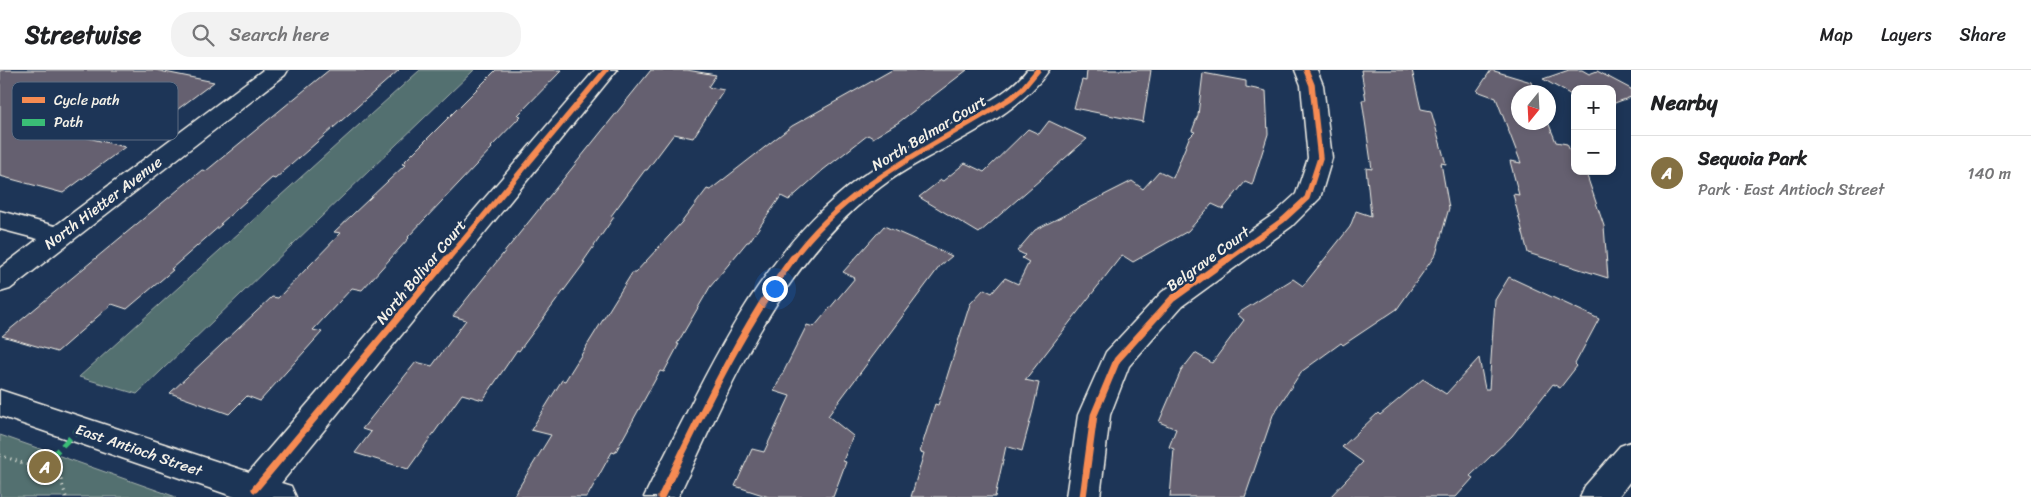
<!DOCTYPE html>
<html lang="en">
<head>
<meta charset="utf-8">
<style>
  body { margin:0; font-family:Sriracha,sans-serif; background:#f2f2f2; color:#202124 }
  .controls { position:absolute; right:15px; top:15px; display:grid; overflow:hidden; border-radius:10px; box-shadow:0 2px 8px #0003 }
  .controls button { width:45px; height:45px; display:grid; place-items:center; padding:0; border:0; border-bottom:1px solid #e0e0e0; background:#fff; color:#202124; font:25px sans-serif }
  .compass { position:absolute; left:1511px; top:15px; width:45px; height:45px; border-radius:50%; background:#fff; box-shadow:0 2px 8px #0003; rotate:198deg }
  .you { position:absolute; left:774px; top:218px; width:18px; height:18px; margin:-12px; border:4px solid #fff; border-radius:50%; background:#1a73e8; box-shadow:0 0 0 8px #1a73e833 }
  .badge { display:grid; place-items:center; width:32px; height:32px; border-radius:50%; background:#847042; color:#fff; font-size:16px; font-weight:700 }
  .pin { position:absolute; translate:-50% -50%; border:2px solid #fff; box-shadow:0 1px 5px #0006 }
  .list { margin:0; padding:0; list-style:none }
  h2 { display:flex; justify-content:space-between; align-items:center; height:65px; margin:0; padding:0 20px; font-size:21px }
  h2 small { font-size:16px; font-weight:400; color:#757577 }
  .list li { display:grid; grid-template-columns:32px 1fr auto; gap:15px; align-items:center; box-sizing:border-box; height:75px; padding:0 20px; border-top:1px solid #e0e0e0 }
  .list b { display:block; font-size:19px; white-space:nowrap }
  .list p { margin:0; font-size:16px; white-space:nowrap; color:#757577 }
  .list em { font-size:16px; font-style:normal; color:#757577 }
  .icon { flex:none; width:28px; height:28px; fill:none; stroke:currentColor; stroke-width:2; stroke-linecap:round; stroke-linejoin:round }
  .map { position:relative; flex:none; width:1631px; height:427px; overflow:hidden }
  header { display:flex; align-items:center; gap:30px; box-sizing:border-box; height:70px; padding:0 25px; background:#fff; border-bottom:1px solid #e0e0e0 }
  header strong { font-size:24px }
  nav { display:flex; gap:28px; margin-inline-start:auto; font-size:18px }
  .search { width:350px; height:45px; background:#f2f2f2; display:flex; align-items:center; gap:12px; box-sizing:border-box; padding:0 18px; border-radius:20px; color:#757577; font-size:19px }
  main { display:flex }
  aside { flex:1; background:#fff }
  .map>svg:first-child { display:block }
  .green { fill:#52706f; stroke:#a3b0ac }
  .building { fill:#656170; stroke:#f4f1e8 }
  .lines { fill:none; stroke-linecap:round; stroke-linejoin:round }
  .street-casing { stroke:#f4f1e8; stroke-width:3 }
  .path { stroke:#f4f1e8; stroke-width:3; stroke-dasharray:1 4.5; stroke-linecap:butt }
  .street { fill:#1d3557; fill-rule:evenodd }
  .quiet { stroke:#3abd76; stroke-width:5.5; stroke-dasharray:11 5.5; stroke-linecap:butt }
  .cycleway-far1-casing { stroke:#1d3557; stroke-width:8 }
  .cycleway-casing { stroke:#1d3557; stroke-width:10 }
  .cycleway-far1 { stroke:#f68b52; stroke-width:5.5 }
  .cycleway { stroke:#f68b52; stroke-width:7 }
  .labels { text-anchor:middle; stroke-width:5; stroke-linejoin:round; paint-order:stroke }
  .street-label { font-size:15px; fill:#f4f1e8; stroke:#1d3557 }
  .key { fill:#1d3557; stroke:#5e6d82; stroke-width:1 }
  .key-label { font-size:14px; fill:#f4f1e8 }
</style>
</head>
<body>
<header>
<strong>Streetwise</strong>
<div class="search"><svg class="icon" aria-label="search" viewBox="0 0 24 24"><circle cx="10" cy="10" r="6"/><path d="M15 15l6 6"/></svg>Search here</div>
<nav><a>Map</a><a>Layers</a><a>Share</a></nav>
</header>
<main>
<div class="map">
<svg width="1631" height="427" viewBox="0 0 1631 427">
  <rect width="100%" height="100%" fill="#1d3557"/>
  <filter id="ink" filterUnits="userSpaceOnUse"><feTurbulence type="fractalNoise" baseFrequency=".02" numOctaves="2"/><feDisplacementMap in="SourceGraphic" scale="10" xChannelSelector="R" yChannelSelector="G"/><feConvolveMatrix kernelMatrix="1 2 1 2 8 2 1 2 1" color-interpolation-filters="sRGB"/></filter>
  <g filter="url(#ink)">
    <g class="green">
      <polygon points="420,0 474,0 137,324 79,307"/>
      <polygon points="0,365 6,367 176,427 0,427"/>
    </g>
    <g class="building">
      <polygon points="0,0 155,0 214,12 174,42 132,33 84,67 125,77 63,123 0,106"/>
      <polygon points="329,0 399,0 275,109 272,108 220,154 222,154 171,199 173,200 127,239 112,234 57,282 2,266 202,100 206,101"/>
      <polygon points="496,0 562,0 518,45 521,46 491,77 492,78 408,167 409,168 362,220 352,218 313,260 322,262 260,331 247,326 229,344 170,323 272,227 278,228 341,163 334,162 405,95 402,94"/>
      <polygon points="651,0 687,0 716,5 708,17 724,20 693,68 674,64 647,100 645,100 611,146 614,147 583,192 585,192 519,281 517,280 483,330 462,324 408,399 355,383 371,362 362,359 387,328 416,292 432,296 466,250 453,246"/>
      <polygon points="892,0 967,0 899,52 873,68 868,65 823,100 789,130 781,126 749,172 747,172 710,217 677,274 679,274 664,302 660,301 615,383 612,382 587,427 513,427 551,365 531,360 562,310 565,311 632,203 635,203 681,153 707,119 710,120 792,56"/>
      <polygon points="1087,0 1151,0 1143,52 1074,38 1082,10 1086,11"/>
      <polygon points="1361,0 1412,0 1421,39 1431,41 1446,94 1441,93 1449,138 1436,184 1397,239 1343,275 1341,273 1301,302 1273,345 1245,427 1170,427 1174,379 1169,377 1176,359 1159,352 1181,301 1195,283 1212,293 1244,250 1237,244 1293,209 1303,216 1350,157 1356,141 1371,146 1366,98 1372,99 1362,30 1366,30"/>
      <polygon points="1491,0 1531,12 1535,22 1518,22 1518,52 1548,52 1556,72 1567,74 1575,92 1575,101 1587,106 1604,156 1608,208 1528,183 1513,124 1519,125 1510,91 1521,93 1496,28 1477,21"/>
      <polygon points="1569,0 1582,0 1589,4 1597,1 1631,19 1631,27 1612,34 1612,19 1575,19 1575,27 1543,9"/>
      <polygon points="1203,3 1246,11 1246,17 1266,21 1268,64 1252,115 1245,112 1223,139 1212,134 1188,161 1133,192 1122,185 1025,310 1039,313 1033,340 1022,381 1006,376 995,427 911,427 924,383 920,382 935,334 938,335 970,234 984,219 992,223 1005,208 1018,214 1029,192 1022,188 1025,185 1017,181 1035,160 1132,111 1143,119 1159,101 1173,108 1189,68 1195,62 1192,61 1198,45"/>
      <polygon points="1049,51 1087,69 979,163 919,127 941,110 943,111 965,93 984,102 1028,59 1039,64"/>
      <polygon points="884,156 952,186 940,196 828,346 853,366 843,391 846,392 833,427 769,427 735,416 752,379 764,382 790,326 774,321 807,255 814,257 855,208 843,202"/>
      <polygon points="1509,207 1599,249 1575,294 1577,296 1560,318 1553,314 1512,366 1470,406 1473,408 1456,427 1330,427 1363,392 1342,377 1378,343 1380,345 1423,309 1446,324 1479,288 1485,319 1489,319 1495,230"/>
    </g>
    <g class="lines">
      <g class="street-casing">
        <g id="street">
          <polygon points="263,0 288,0 285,5 10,219 0,222 0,198 38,169 0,159 0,141 55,156"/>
          <polygon points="595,0 617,0 281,413 291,416 296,427 235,427 0,346 0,320 249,402"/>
          <path d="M1027,0H1049C1009,58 926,79 873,123C776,201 730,318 678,427H644C657,400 671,373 685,346C728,259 777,170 857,110C895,82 940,63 980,37C998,26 1014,17 1027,0Z"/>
          <polygon points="1295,0 1317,0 1323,15 1332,88 1320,128 1292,156 1182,236 1129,296 1110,345 1100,427 1066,427 1078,345 1106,282 1162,222 1274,144 1296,124 1308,88 1301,15"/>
          <polygon points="1631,372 1631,410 1618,427 1580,427 1585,416 1620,376"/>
        </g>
      </g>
      <polyline class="path" points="0,385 39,399 61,410 66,427"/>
      <use href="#street" class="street"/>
      <polyline class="quiet" points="39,399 79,359"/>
      <g class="cycleway-far1-casing">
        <g id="cycleway-far1">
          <polyline points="447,190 606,0"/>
          <path d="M792,190C849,112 932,78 1011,28L1023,18L1038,0"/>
          <polyline points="1227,190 1283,150 1307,128 1320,88 1312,15 1306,0"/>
        </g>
      </g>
      <g class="cycleway-casing">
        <g id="cycleway">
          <polyline points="255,419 448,188"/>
          <path d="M661,427C701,345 739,262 793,188"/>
          <polyline points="1083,427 1094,345 1117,290 1172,229 1229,188"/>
        </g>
      </g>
      <use href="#cycleway-far1" class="cycleway-far1"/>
      <use href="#cycleway" class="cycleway"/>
    </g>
  </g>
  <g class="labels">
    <g class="street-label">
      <text transform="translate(929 63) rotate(-31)" y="5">North Belmar Court</text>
      <text transform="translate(103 133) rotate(-37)" y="5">North Hietter Avenue</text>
      <text transform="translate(1208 189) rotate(-36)" y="5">Belgrave Court</text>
      <text transform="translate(421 202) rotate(-50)" y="5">North Bolivar Court</text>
      <text transform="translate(139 380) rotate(19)" y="5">East Antioch Street</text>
    </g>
  </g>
  <rect x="12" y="12" width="166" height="58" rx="8" class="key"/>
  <rect x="22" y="27" width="23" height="6" fill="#f68b52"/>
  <rect x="22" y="49" width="23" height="7" fill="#3abd76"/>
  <g class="key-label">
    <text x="54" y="35">Cycle path</text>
    <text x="54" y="57">Path</text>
  </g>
</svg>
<div class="controls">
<button>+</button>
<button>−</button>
</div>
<svg class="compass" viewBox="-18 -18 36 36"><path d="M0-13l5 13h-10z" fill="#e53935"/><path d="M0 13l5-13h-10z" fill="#757577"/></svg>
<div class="you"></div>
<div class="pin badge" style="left:45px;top:397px">A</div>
</div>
<aside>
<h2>Nearby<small></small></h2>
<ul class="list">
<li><span class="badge">A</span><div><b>Sequoia Park</b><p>Park · East Antioch Street</p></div><em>140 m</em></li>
</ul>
</aside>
</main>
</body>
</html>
